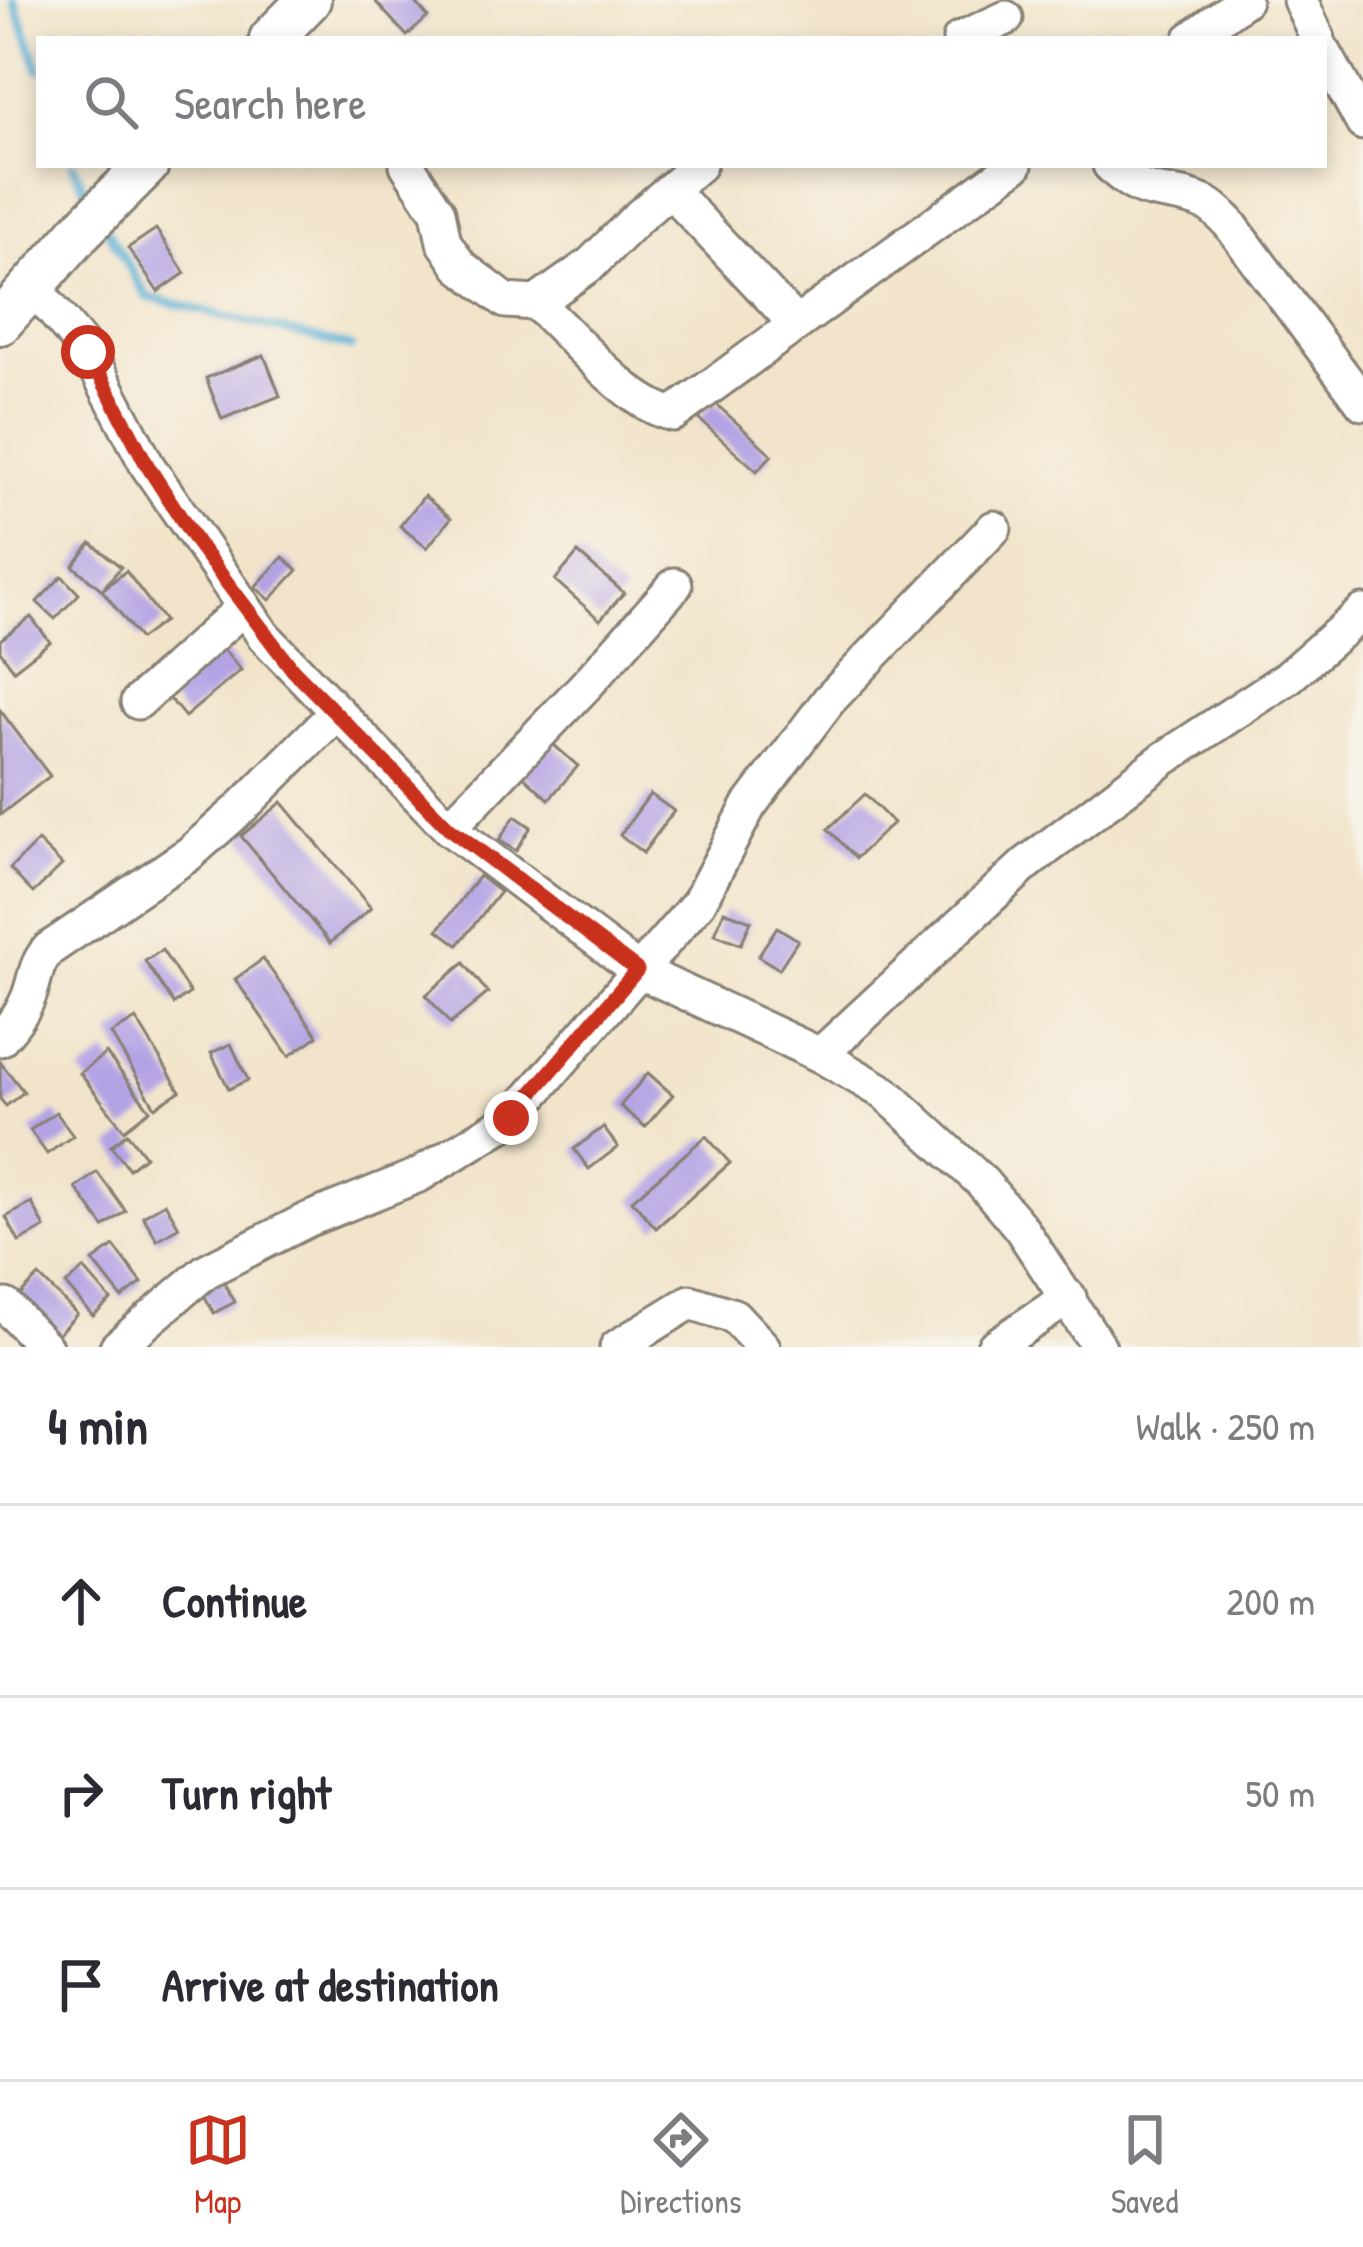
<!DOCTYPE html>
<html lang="en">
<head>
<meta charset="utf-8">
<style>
  body { margin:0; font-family:"Patrick Hand",sans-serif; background:#f2f2f3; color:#2b2b33 }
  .stop { position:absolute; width:36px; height:36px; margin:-27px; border:9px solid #c8321e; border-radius:50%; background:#fff }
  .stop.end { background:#c8321e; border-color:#fff; box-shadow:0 3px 12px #0008 }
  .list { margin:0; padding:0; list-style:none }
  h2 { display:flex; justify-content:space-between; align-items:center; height:156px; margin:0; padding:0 48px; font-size:51px }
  h2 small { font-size:39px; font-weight:400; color:#7c7c81 }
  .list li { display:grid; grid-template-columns:78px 1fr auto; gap:36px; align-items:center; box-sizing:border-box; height:192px; padding:0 48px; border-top:3px solid #e1e1e2 }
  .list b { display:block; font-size:45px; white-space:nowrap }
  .list em { font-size:39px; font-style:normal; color:#7c7c81 }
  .icon { flex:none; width:66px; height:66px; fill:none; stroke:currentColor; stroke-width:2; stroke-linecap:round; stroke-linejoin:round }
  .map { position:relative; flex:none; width:1363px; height:1347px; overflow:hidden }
  .search { position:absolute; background:#fff; box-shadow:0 6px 18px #0003; left:36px; right:36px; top:36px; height:132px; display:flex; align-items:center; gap:30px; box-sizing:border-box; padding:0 42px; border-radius:0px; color:#7c7c81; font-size:45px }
  .sheet { height:732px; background:#fff }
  nav { display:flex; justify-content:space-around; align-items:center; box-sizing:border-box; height:168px; border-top:3px solid #e1e1e2; background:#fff; font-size:33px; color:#7c7c81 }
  nav a { display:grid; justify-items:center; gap:6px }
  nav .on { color:#c8321e }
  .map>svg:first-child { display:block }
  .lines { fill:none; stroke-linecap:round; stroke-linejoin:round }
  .stream { stroke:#57afd4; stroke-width:9 }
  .building { fill:#b3a3e5 }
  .minor-casing { stroke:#878073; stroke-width:39 }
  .major-casing { stroke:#878073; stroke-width:48 }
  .minor { stroke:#fff; stroke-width:33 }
  .major { stroke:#fff; stroke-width:42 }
  .route { stroke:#c8321e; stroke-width:15 }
</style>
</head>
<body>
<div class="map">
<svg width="1363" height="1347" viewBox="0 0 1363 1347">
  <rect width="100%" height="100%" fill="#f7f3e8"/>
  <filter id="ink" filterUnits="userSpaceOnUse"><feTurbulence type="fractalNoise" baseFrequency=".00833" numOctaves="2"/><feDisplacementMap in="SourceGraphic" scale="24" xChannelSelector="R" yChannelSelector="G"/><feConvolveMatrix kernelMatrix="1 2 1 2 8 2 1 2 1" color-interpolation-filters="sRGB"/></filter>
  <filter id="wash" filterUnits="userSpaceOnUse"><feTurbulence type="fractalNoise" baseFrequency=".004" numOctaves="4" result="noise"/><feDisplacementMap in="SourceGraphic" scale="48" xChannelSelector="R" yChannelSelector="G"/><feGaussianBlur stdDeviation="2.7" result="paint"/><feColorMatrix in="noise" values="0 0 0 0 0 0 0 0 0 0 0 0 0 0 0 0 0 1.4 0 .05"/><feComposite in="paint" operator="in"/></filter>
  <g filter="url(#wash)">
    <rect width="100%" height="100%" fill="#f2e4ca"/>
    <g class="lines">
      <g class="stream">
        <polyline points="14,0 39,70"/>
        <polyline points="73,165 91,203"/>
        <polyline points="103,223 147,297 351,347"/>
      </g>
    </g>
    <g id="blocks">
      <g class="building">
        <polygon points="374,0 413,0 428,17 407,36"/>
        <polygon points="156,229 185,273 158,292 128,248"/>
        <polygon points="264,355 280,396 222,419 206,378"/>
        <polygon points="714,402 772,455 757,471 699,419"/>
        <polygon points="424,496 451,518 427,548 400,526"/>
        <polygon points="91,543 121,567 102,590 73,566"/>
        <polygon points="578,553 624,593 600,620 555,580"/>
        <polygon points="283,557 298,570 270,600 255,587"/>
        <polygon points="126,571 164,621 140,639 102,590"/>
        <polygon points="62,576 79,594 55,619 37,602"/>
        <polygon points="31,617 50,642 14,670 0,651 0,640"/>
        <polygon points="215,639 241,670 185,717 159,686"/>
        <polygon points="0,710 50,776 0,815"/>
        <polygon points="547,739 578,766 549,799 519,772"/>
        <polygon points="650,794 674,811 643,853 620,835"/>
        <polygon points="865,794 893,823 856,858 828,829"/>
        <polygon points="282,802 371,908 330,943 241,836"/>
        <polygon points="515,816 531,827 516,851 499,840"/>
        <polygon points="38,841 62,865 33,893 10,869"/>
        <polygon points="479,876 500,892 458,945 438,930"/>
        <polygon points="724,911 751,921 741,944 715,934"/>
        <polygon points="777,927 798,940 779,969 758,956"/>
        <polygon points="162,950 190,993 174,1004 145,961"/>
        <polygon points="263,959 318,1036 289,1056 235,979"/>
        <polygon points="464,963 488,993 450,1024 426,995"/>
        <polygon points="136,1019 180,1091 155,1107 111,1034"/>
        <polygon points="231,1044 248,1080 229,1089 211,1053"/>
        <polygon points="106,1053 150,1110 124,1130 80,1073"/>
        <polygon points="0,1062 24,1092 6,1106 0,1099"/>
        <polygon points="648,1073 673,1095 645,1127 620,1106"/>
        <polygon points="56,1112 73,1136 47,1154 30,1130"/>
        <polygon points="603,1127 618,1147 589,1169 574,1149"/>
        <polygon points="127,1133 145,1156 129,1169 111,1146"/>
        <polygon points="706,1136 730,1163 656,1228 632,1200"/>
        <polygon points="97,1172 126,1211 104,1227 76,1188"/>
        <polygon points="32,1203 45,1228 19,1242 6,1217"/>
        <polygon points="165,1203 179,1227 157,1240 143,1216"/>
        <polygon points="114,1246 142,1283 122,1298 93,1261"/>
        <polygon points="84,1269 111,1300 93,1316 66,1285"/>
        <polygon points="218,1273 235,1302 214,1313 198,1284"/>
        <polygon points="39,1276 77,1314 52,1340 13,1302"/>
      </g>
    </g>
  </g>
  <g filter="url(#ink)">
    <use href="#blocks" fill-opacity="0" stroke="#878073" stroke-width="3"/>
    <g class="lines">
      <g class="minor-casing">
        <g id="minor">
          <polyline points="1300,0 1318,39"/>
          <polyline points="960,39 1006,18"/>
          <polyline points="1191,39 1244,0"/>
          <polyline points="1324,52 1363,123"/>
          <polyline points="407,165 438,212 444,242 460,266 506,301 536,303 591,264 637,218 699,165"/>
          <path d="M1110,165C1145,202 1169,186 1207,204C1215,208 1223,217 1229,223L1363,403"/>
          <polyline points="672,192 796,324"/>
          <polyline points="33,287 88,352 147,465 264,636 449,828 637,970 820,1055 885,1093 982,1182 1020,1227 1099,1347"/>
          <path d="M536,303C573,336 628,405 673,414L1015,165"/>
          <polyline points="138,702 244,607"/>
          <polyline points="449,828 588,683 675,585"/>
          <path d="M0,1039C12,1026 23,1012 29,996C36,977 35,964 49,949L189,854L240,809L337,712"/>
          <polyline points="820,1055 1026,864 1165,758 1287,678 1363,612"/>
          <polyline points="6,1306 45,1347"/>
          <polyline points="117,1347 206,1271 307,1220 419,1175 511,1119 699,902 749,806 829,700 994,528"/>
          <polyline points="617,1347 690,1302 734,1316 763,1347"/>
          <polyline points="994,1347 1069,1297"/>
        </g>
      </g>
      <g class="major-casing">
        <g id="major">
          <polyline points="271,39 309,0"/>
          <polyline points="0,323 81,231 147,165"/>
        </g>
      </g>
      <use href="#minor" class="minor"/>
      <use href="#major" class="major"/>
    </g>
  </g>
  <g class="lines" filter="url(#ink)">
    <polyline class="route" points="88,352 147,465 197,543 293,670 449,828 637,970 511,1118"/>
  </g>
</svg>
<div class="stop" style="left:88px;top:352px"></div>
<div class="stop end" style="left:511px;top:1118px"></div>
<div class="search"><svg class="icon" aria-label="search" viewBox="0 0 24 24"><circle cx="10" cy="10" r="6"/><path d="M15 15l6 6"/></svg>Search here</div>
</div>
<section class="sheet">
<h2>4 min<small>Walk · 250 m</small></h2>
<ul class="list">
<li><svg class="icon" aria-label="ahead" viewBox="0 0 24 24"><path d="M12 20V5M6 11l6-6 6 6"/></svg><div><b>Continue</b></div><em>200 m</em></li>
<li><svg class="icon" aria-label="right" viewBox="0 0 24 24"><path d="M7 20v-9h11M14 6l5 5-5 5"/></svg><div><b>Turn right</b></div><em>50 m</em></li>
<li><svg class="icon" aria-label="arrive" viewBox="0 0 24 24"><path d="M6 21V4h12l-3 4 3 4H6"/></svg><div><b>Arrive at destination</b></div></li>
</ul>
</section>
<nav>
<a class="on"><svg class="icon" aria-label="map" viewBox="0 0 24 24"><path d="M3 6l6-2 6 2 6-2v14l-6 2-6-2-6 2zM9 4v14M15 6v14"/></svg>Map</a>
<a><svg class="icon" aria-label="directions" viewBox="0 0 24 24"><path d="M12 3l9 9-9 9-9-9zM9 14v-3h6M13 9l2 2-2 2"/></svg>Directions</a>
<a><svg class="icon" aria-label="saved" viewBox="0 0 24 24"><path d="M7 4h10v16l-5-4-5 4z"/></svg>Saved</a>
</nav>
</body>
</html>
